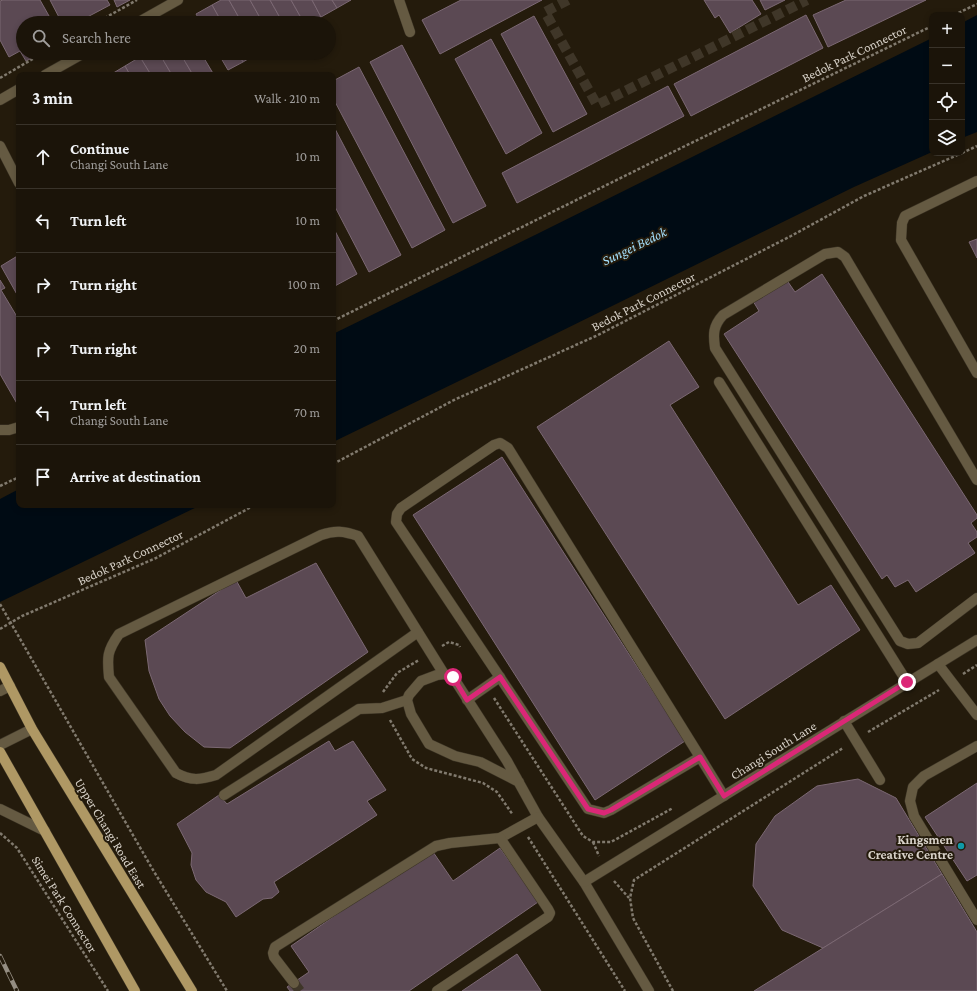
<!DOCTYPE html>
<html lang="en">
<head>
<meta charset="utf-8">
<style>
  body { margin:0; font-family:"Crimson Pro",serif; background:#241d12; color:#f1f3f6 }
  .controls { position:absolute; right:12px; top:12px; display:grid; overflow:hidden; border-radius:8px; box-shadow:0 2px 6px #0003 }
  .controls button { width:36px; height:36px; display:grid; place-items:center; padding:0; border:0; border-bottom:1px solid #39332a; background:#1b1409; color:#f1f3f6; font:20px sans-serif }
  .stop { position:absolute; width:12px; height:12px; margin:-9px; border:3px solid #db2777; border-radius:50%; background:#fff }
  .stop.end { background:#db2777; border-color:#fff; box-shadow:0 1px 4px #0008 }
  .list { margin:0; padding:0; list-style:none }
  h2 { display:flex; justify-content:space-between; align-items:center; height:52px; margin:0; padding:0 16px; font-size:17px }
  h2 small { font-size:13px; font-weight:400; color:#a09e9c }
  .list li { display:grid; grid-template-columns:26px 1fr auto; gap:12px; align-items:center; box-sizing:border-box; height:64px; padding:0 16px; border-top:1px solid #39332a }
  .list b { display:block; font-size:15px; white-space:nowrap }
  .list p { margin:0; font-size:13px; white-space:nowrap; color:#a09e9c }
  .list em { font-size:13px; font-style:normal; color:#a09e9c }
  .icon { flex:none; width:22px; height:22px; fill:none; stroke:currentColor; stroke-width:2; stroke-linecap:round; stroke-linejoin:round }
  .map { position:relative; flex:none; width:977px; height:991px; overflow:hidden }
  .search { position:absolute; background:#1b1409; box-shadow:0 2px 6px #0003; left:16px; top:16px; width:320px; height:44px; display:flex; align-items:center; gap:10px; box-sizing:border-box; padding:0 14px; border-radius:22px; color:#a09e9c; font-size:15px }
  .panel { position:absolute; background:#1b1409; box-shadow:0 2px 6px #0003; left:16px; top:72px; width:320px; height:436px; border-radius:8px }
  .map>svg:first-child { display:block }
  .water { fill:#000b14 }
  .building { fill:#5b4953; stroke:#7b6873 }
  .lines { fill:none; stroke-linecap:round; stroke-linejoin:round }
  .minor-tunnel { stroke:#3f3628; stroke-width:10; stroke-dasharray:10 5; stroke-linecap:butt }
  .minor-casing { stroke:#3d3526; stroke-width:11 }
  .major-casing { stroke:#3d3526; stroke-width:11 }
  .path { stroke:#817a6e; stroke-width:2.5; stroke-dasharray:3 2; stroke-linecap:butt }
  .minor { stroke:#655a42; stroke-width:10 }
  .major { stroke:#af9864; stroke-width:10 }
  .rail-casing { stroke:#948d82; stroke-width:4.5 }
  .rail { stroke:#241b0c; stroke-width:3; stroke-dasharray:9; stroke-linecap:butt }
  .route { stroke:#db2777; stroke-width:5 }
  .culture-dot { fill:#0f9aa8; stroke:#241b0c; stroke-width:1.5 }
  .labels { text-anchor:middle; stroke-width:4; stroke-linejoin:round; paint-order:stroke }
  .street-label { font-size:13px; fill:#d8d2c9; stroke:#241b0c }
  .poi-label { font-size:13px; font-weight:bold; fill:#d8d2c9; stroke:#241b0c; text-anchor:end }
  .water-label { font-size:14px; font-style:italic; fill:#a3defa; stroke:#241b0c }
</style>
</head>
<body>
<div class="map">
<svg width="977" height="991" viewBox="0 0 977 991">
  <rect width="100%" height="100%" fill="#241b0c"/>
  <g class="water">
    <polygon points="977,15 977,132 962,138 962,23"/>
    <polygon points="932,38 932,152 854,187 492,365 333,442 333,334 535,235"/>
    <polygon points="19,489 19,505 201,505 0,602 0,499"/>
  </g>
  <g class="building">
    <polygon points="3,0 40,0 53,23 23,23 23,53 42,53 26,61 20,51 9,57 0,40 0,1"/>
    <polygon points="50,0 107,0 110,5 76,23 62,23"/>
    <polygon points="114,0 130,0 117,7"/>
    <polygon points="221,0 229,0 242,23 222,23 212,5"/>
    <polygon points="229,0 250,0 263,23 242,23"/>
    <polygon points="250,0 270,0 283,23 263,23"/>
    <polygon points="270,0 291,0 304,23 283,23"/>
    <polygon points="291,0 312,0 321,17 311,23 304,23"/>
    <polygon points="312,0 332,0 337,8 321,17"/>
    <polygon points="332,0 351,0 337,8"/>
    <polygon points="461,0 542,0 440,54 422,20"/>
    <polygon points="704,0 752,0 761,14 730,33 719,15 715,18"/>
    <polygon points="760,0 785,0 765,10"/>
    <polygon points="846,0 926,0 828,47 813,15"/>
    <polygon points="212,5 222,23 201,23 196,14"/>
    <polygon points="806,15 823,48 691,116 674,84"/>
    <polygon points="534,16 587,114 553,132 501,34"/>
    <polygon points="491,39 542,133 506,154 455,59"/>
    <polygon points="402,45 486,206 453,223 370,62"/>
    <polygon points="147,53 159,53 172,75 151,75 140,57"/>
    <polygon points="159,53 180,53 193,75 172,75"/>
    <polygon points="180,53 201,53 214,75 193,75"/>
    <polygon points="218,53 238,53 243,62 228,70"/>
    <polygon points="238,53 258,53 243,62"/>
    <polygon points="140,57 151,75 130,75 125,66"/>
    <polygon points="125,66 130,75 110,75"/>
    <polygon points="359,67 445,230 412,248 333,98 333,81"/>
    <polygon points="668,86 684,116 517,203 502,173"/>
    <polygon points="333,125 401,255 369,272 333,203"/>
    <polygon points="333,227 357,274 333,287"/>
    <polygon points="977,239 977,258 969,242"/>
    <polygon points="19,255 19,298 1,266"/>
    <polygon points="822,274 977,515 977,518 971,523 977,532 977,537 968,543 975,553 916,592 908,580 895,587 887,575 882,579 724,334 759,311 753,301 786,279 795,292"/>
    <polygon points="0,280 5,288 1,290 19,320 19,407 0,374"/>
    <polygon points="669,341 699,387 670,405 798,605 831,585 860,630 725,719 537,427"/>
    <polygon points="502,457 685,741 595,800 413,515"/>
    <polygon points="316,563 368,652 230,748 204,747 185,732 170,716 159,699 149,671 145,640 236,580 246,598"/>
    <polygon points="329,741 335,751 353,741 386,790 367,801 377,815 274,882 279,892 272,898 263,899 236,917 226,902 206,892 196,880 191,865 192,853 177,824 219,795 227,804"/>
    <polygon points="858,779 896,798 942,874 823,948 782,930 753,886 756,844 775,816 817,786"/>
    <polygon points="977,783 977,875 967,881 925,817"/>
    <polygon points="500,848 538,902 409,991 290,991 287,987 309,972 291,946 431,849 453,881"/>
    <polygon points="942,874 977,932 977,991 754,991"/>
    <polygon points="517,954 541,991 462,991"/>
  </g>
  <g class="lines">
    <g class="minor-tunnel">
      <polyline points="568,0 545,12 597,105 807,0"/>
      <polyline points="294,983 300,991"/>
    </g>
    <g class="minor-casing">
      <g id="minor">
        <polyline points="399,0 410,32"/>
        <polyline points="137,23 178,0"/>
        <polyline points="45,75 84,53"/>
        <polyline points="0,100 19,89"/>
        <polyline points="0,146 19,183"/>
        <polyline points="977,181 905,216 902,223 901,240 977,373"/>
        <polyline points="719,382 907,682"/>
        <polyline points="0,430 9,430 19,427"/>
        <path d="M977,480L845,257L838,252L825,254L723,315C713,326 713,334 715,348L900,641L908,644L918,643L977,598"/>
        <path d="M418,632L216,775C200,780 191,781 176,773L109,677C107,657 107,651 119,634L321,535C335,530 344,531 358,536L444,674"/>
        <polyline points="938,664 977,715"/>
        <polyline points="0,691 10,686"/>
        <polyline points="467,700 500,677"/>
        <polyline points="844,721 880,780"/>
        <polyline points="0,745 32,729"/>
        <polyline points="977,746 924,776 913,787 910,801 914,816 977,920"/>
        <polyline points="700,757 611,810 604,813 588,809 396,522 397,514 401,508 494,445 500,443 508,448 700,757 724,796"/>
        <polyline points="519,782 480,762 455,756 429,744 411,714 407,700 409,695 421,681 437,675 444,674 453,677 507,761 538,817 584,882 649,991"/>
        <polyline points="224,795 359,709 382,708 407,700"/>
        <polyline points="0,809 45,831"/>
        <polyline points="584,882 977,640"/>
        <polyline points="294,983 274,957 273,953 275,947 436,846 450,843 500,838 538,817"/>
        <polyline points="437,991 548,917 550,913 548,909 500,838"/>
      </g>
    </g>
    <g class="major-casing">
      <g id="major">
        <polyline points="0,667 32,729 192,991"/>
        <polyline points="0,752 135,991"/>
      </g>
    </g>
    <g class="path">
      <polyline points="954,15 977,4"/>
      <polyline points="96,23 137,0"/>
      <polyline points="0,78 43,53"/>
      <polyline points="962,153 977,146"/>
      <polyline points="333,321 683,147 932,26"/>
      <polyline points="333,464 454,400 598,335 791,236 864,196 962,153"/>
      <polyline points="0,486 19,477"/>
      <polyline points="0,604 153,870 227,991"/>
      <polyline points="0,629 22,616 156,558 255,505"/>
      <polyline points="442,646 449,642 459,645 460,647"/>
      <polyline points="963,674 977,665"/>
      <polyline points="383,692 397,673 419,660"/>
      <polyline points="494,698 583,836 593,842 611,842 673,808"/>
      <polyline points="390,720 412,759 426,768 483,783 497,792 513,815"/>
      <polyline points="868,732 939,690"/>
      <polyline points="0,833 17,848 108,991"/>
      <polyline points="528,837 625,991"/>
      <polyline points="593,842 599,856"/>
      <polyline points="614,881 629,898"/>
      <polyline points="673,991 633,918 630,898 634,880 843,748"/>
    </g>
    <use href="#minor" class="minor"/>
    <use href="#major" class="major"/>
    <g class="rail-casing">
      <polyline id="rail" points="0,956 17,991"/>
    </g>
    <use href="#rail" class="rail"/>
  </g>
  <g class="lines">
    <polyline class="route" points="453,677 467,700 500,677 588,809 604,813 611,810 700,757 724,796 907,682"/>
  </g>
  <circle class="culture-dot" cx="961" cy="846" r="4"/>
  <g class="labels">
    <g class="street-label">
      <text transform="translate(854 53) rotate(-26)" y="5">Bedok Park Connector</text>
      <text transform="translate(643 301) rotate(-27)" y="5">Bedok Park Connector</text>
      <text transform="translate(130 557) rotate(-25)" y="5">Bedok Park Connector</text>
      <text transform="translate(773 750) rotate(-32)" y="5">Changi South Lane</text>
      <text transform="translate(111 833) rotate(59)" y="5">Upper Changi Road East</text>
      <text transform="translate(65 904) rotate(58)" y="5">Simei Park Connector</text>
    </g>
    <g class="poi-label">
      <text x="953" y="844">Kingsmen<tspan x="953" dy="15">Creative Centre</tspan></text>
    </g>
    <g class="water-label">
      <text transform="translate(634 246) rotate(-26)" y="5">Sungei Bedok</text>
    </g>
  </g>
</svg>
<div class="controls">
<button>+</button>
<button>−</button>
<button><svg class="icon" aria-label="locate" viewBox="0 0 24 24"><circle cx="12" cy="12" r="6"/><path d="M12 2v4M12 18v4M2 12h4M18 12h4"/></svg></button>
<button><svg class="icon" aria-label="layers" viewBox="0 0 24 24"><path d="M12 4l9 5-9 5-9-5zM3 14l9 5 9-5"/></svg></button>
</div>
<div class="stop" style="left:453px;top:677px"></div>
<div class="stop end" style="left:907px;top:682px"></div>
<div class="search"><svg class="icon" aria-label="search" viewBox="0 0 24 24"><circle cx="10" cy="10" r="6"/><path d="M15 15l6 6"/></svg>Search here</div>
<section class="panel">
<h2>3 min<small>Walk · 210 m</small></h2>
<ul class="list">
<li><svg class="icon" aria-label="ahead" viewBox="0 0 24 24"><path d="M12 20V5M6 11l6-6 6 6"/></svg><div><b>Continue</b><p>Changi South Lane</p></div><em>10 m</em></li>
<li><svg class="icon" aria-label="left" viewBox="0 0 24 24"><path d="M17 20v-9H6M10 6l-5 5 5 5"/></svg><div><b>Turn left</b></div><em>10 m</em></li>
<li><svg class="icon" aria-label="right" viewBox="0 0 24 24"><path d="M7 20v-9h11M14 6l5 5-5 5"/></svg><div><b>Turn right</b></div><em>100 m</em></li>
<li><svg class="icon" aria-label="right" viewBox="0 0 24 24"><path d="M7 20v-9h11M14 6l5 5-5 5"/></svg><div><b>Turn right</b></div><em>20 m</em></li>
<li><svg class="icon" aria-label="left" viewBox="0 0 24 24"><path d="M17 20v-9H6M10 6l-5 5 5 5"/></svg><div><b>Turn left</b><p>Changi South Lane</p></div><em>70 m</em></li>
<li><svg class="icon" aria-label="arrive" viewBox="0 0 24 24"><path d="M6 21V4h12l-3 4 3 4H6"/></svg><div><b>Arrive at destination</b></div></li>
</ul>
</section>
</div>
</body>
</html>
